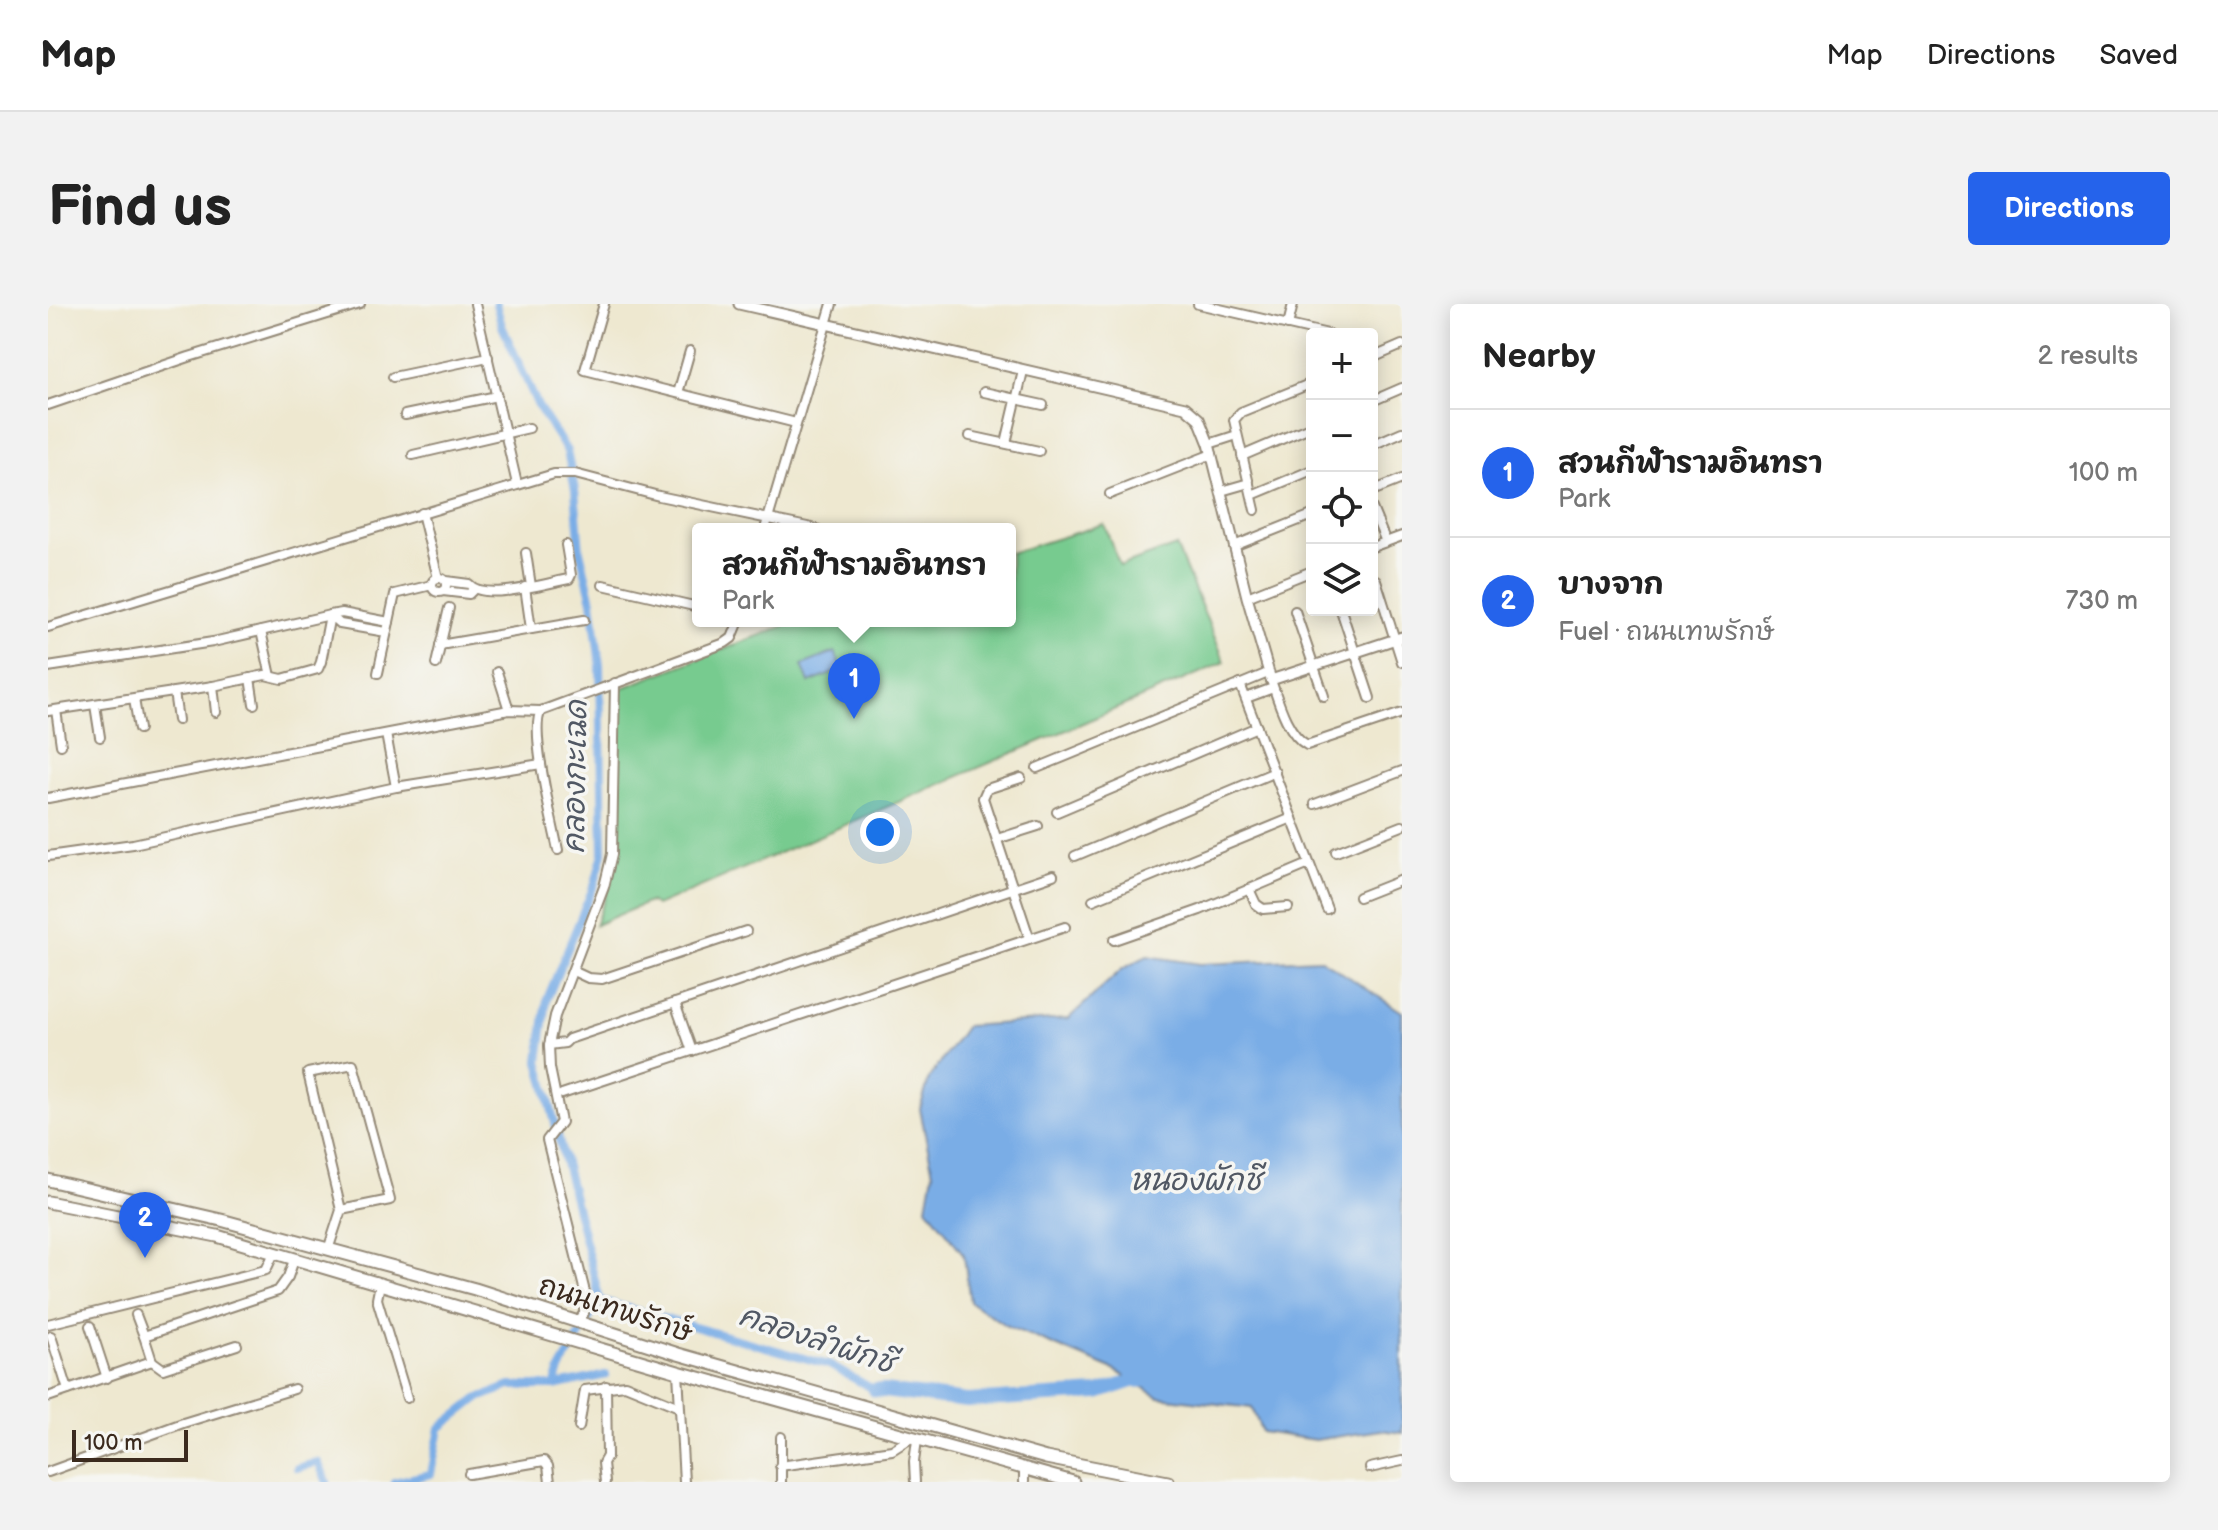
<!DOCTYPE html>
<html lang="en">
<head>
<meta charset="utf-8">
<style>
  body { margin:0; font-family:"Balsamiq Sans","Playpen Sans Thai",sans-serif; background:#f2f2f2; color:#222 }
  .controls { position:absolute; right:24px; top:24px; display:grid; overflow:hidden; border-radius:8px; box-shadow:0 4px 20px #0003 }
  .controls button { width:72px; height:72px; display:grid; place-items:center; padding:0; border:0; border-bottom:2px solid #e0e0e0; background:#fff; color:#222; font:40px sans-serif }
  .scale { position:absolute; left:24px; bottom:20px; width:116px; box-sizing:border-box; padding-left:8px; border:4px solid #3b2a1e; border-top:0; font-size:22px; line-height:28px; white-space:nowrap; color:#3b2a1e; -webkit-text-stroke:6px #f6f6f2; paint-order:stroke }
  .you { position:absolute; left:832px; top:528px; width:28px; height:28px; margin:-20px; border:6px solid #fff; border-radius:50%; background:#1a73e8; box-shadow:0 0 0 12px #1a73e833 }
  .badge { display:grid; place-items:center; width:52px; height:52px; border-radius:50%; background:#2563eb; color:#fff; font-size:26px; font-weight:700 }
  .pin { position:absolute; translate:-50% -66px; filter:drop-shadow(0 2px 4px #0008) }
  .pin::after { content:''; position:absolute; top:42px; width:28px; height:24px; background:inherit; clip-path:polygon(0 0,100% 0,50% 100%) }
  .popup { position:absolute; left:644px; top:219px; width:324px; height:104px; box-sizing:border-box; display:grid; place-content:center; border-radius:8px; background:#fff; filter:drop-shadow(0 2px 6px #0005); font-size:26px; white-space:nowrap; color:#767676 }
  .popup b { font-size:30px; color:#222 }
  .popup::after { content:''; position:absolute; left:50%; top:100%; margin-left:-16px; border:16px solid transparent; border-top-color:#fff }
  .list { margin:0; padding:0; list-style:none }
  h2 { display:flex; justify-content:space-between; align-items:center; height:104px; margin:0; padding:0 32px; font-size:34px }
  h2 small { font-size:26px; font-weight:400; color:#767676 }
  .list li { display:grid; grid-template-columns:52px 1fr auto; gap:24px; align-items:center; box-sizing:border-box; height:128px; padding:0 32px; border-top:2px solid #e0e0e0 }
  .list b { display:block; font-size:30px; white-space:nowrap }
  .list p { margin:0; font-size:26px; white-space:nowrap; color:#767676 }
  .list em { font-size:26px; font-style:normal; color:#767676 }
  .icon { flex:none; width:44px; height:44px; fill:none; stroke:currentColor; stroke-width:2; stroke-linecap:round; stroke-linejoin:round }
  .map { position:relative; flex:none; width:1354px; height:1178px; overflow:hidden; border-radius:8px }
  header { display:flex; align-items:center; gap:48px; box-sizing:border-box; height:112px; padding:0 40px; background:#fff; border-bottom:2px solid #e0e0e0 }
  header strong { font-size:38px }
  nav { display:flex; gap:44px; margin-inline-start:auto; font-size:28px }
  .intro { display:flex; align-items:center; justify-content:space-between; box-sizing:border-box; height:192px; padding:0 48px }
  h1 { margin:0; font-size:56px }
  .button { padding:20px 36px; border-radius:8px; background:#2563eb; color:#fff; font-size:28px; font-weight:700 }
  main { display:flex; gap:48px; padding:0 48px }
  aside { flex:1; background:#fff; border-radius:8px; box-shadow:0 4px 20px #0003 }
  .map>svg:first-child { display:block }
  .green { fill:#77cb8f; stroke:#597a56; stroke-width:2 }
  .water { fill:#7aade6; stroke:#5a6c82; stroke-width:2 }
  .lines { fill:none; stroke-linecap:round; stroke-linejoin:round }
  .canal { stroke:#7aade6; stroke-width:8 }
  .river { stroke:#7aade6; stroke-width:14 }
  .minor-casing { stroke:#948977; stroke-width:12 }
  .tertiary-casing { stroke:#948977; stroke-width:13 }
  .secondary-casing { stroke:#948977; stroke-width:15 }
  .minor { stroke:#fff; stroke-width:8 }
  .tertiary { stroke:#fff; stroke-width:9 }
  .secondary { stroke:#fff; stroke-width:11 }
  .labels { text-anchor:middle; stroke-width:7; stroke-linejoin:round; paint-order:stroke }
  .street-label { font-size:28px; fill:#3b2a1e; stroke:#f6f6f2 }
  .water-label { font-size:30px; font-style:italic; fill:#515864; stroke:#f6f6f2 }
</style>
</head>
<body>
<header>
<strong>Map</strong>
<nav><a>Map</a><a>Directions</a><a>Saved</a></nav>
</header>
<div class="intro"><h1>Find us</h1><a class="button">Directions</a></div>
<main>
<div class="map">
<svg width="1354" height="1178" viewBox="0 0 1354 1178">
  <rect width="100%" height="100%" fill="#f6f6f2"/>
  <filter id="ink" filterUnits="userSpaceOnUse"><feTurbulence type="fractalNoise" baseFrequency=".0125" numOctaves="2"/><feDisplacementMap in="SourceGraphic" scale="16" xChannelSelector="R" yChannelSelector="G"/><feConvolveMatrix kernelMatrix="1 2 1 2 8 2 1 2 1" color-interpolation-filters="sRGB"/></filter>
  <filter id="wash" filterUnits="userSpaceOnUse"><feTurbulence type="fractalNoise" baseFrequency=".006" numOctaves="4" result="noise"/><feDisplacementMap in="SourceGraphic" scale="32" xChannelSelector="R" yChannelSelector="G"/><feGaussianBlur stdDeviation="1.8" result="paint"/><feColorMatrix in="noise" values="0 0 0 0 0 0 0 0 0 0 0 0 0 0 0 0 0 1.4 0 .05"/><feComposite in="paint" operator="in"/></filter>
  <g filter="url(#wash)">
    <rect width="100%" height="100%" fill="#eee8d0"/>
    <polygon class="green" points="1056,220 1072,262 1128,242 1177,358 608,602 601,598 547,621 563,578 568,551 569,386 749,317 962,317 962,249"/>
    <g class="water">
      <polygon points="787,348 794,366 761,379 754,361"/>
      <polygon points="1099,652 1152,660 1273,655 1354,708 1354,1129 1333,1126 1267,1136 1214,1128 1204,1104 1111,1093 1066,1066 959,1022 922,998 916,951 879,903 885,869 872,805 881,775 918,722 1020,715 1074,665"/>
    </g>
    <g class="lines">
      <g class="canal">
        <polyline points="448,0 454,22 490,102 519,147 527,186 532,247 544,297 552,362 555,549 547,579 499,695 491,757 552,996"/>
        <polyline points="506,1082 513,1064 552,996 781,1061 827,1086"/>
        <polyline points="249,1164 270,1158 279,1178"/>
        <polyline points="346,1178 383,1170 392,1124 429,1095 462,1082 506,1082 558,1071"/>
      </g>
      <polyline class="river" points="827,1086 919,1097 1050,1089 1085,1077 1101,1076"/>
    </g>
  </g>
  <g filter="url(#ink)">
    <g class="lines">
      <g class="minor-casing">
        <g id="minor">
          <polyline points="427,0 469,180"/>
          <polyline points="556,0 537,66 748,119"/>
          <polyline points="1150,0 1280,30"/>
          <polyline points="1240,21 1245,0"/>
          <polyline points="1324,54 1354,41"/>
          <polyline points="345,73 440,53"/>
          <polyline points="936,88 995,101"/>
          <polyline points="630,89 642,47"/>
          <polyline points="1324,97 1354,84"/>
          <polyline points="0,101 141,53 312,0"/>
          <polyline points="357,111 449,92"/>
          <polyline points="922,132 991,147"/>
          <polyline points="958,139 975,67"/>
          <polyline points="1161,140 1189,131"/>
          <polyline points="1324,141 1354,128"/>
          <polyline points="365,151 481,124"/>
          <polyline points="1194,152 1264,122"/>
          <polyline points="1173,187 1201,179"/>
          <polyline points="1324,187 1354,175"/>
          <polyline points="1062,190 1164,150"/>
          <polyline points="1204,191 1264,166"/>
          <polyline points="1324,204 1338,238"/>
          <polyline points="1207,206 1186,116 1193,108 1264,79"/>
          <polyline points="374,209 390,274"/>
          <polyline points="717,225 784,0"/>
          <polyline points="1186,242 1264,211"/>
          <polyline points="1324,243 1354,232"/>
          <polyline points="478,249 483,282"/>
          <circle cx="391" cy="281" r="7"/>
          <polyline points="1328,276 1354,358"/>
          <path d="M398,277L421,280C436,298 498,279 521,275L523,271L518,241"/>
          <polyline points="555,281 650,303"/>
          <polyline points="477,283 483,325"/>
          <polyline points="395,287 421,290 426,285"/>
          <polyline points="1199,293 1264,267"/>
          <polyline points="1293,306 1322,394"/>
          <polyline points="1247,307 1276,392"/>
          <polyline points="282,311 292,320 338,328"/>
          <polyline points="282,311 294,309 341,318"/>
          <polyline points="0,323 506,170 527,170 611,192 769,225"/>
          <polyline points="213,327 223,372"/>
          <polyline points="392,341 536,316"/>
          <polyline points="388,360 401,304"/>
          <polyline points="0,363 165,338 282,311 273,358 270,365 234,375 217,371 165,382 0,407"/>
          <polyline points="449,368 461,406"/>
          <polyline points="330,369 347,290 384,281"/>
          <polyline points="202,374 206,400"/>
          <path d="M1223,376C1230,396 1239,430 1259,441L1354,409"/>
          <polyline points="1192,380 1279,605"/>
          <polyline points="165,382 168,408"/>
          <polyline points="126,388 130,416"/>
          <polyline points="1198,394 1225,384"/>
          <polyline points="86,395 91,425"/>
          <polyline points="47,401 52,433"/>
          <polyline points="8,406 13,441"/>
          <polyline points="338,430 348,483"/>
          <polyline points="989,464 1220,369"/>
          <polyline points="973,474 939,485 935,494 981,633"/>
          <polyline points="0,494 461,406 493,407"/>
          <polyline points="1267,500 1354,467"/>
          <polyline points="1009,508 1209,423"/>
          <polyline points="949,535 990,522"/>
          <path d="M510,546C505,521 481,425 493,407L677,339L684,334L691,317"/>
          <polyline points="1288,548 1354,522"/>
          <polyline points="0,552 85,540 348,483 493,460"/>
          <polyline points="1027,552 1227,468"/>
          <polyline points="1201,585 1208,600 1215,605 1240,603"/>
          <polyline points="1311,593 1354,576"/>
          <polyline points="1045,596 1244,514"/>
          <polyline points="1066,636 1152,606 1261,560"/>
          <polyline points="525,667 540,674 554,675 698,627"/>
          <polyline points="627,699 644,747"/>
          <polyline points="501,741 517,739 521,735 1005,571"/>
          <polyline points="514,790 1017,623"/>
          <polyline points="280,946 293,906 260,769 305,760 342,896 293,906"/>
          <polyline points="332,980 329,995 359,1094"/>
          <polyline points="88,1011 96,1032"/>
          <polyline points="531,1017 536,1009 537,988 499,836 513,818 502,764 501,741 507,712 556,583 564,550 567,379"/>
          <polyline points="0,1020 218,966 226,949"/>
          <polyline points="42,1022 59,1074"/>
          <polyline points="3,1032 20,1086"/>
          <polyline points="104,1057 115,1065 189,1041"/>
          <polyline points="630,1068 636,1178"/>
          <polyline points="0,1093 104,1057 96,1032 230,987 240,973 246,956"/>
          <polyline points="531,1123 537,1086 577,1081 631,1103"/>
          <polyline points="732,1162 844,1146 863,1134"/>
          <polyline points="1322,1164 1354,1157"/>
          <polyline points="0,1168 135,1119 246,1085"/>
          <polyline points="421,1170 496,1157 500,1162 502,1178"/>
          <polyline points="557,1178 555,1159 559,1152 558,1082"/>
          <polyline points="733,1178 733,1133"/>
          <polyline points="867,1178 866,1158 869,1136"/>
          <polyline points="976,1178 976,1166"/>
        </g>
      </g>
      <g class="tertiary-casing">
        <polyline id="tertiary" points="691,0 1137,103 1151,115 1161,140 1199,293 1223,376 1354,333"/>
      </g>
      <g class="secondary-casing">
        <g id="secondary">
          <polyline points="0,876 173,916 427,985 630,1050 998,1154 1120,1178"/>
          <polyline points="0,898 169,932 630,1068 1025,1178"/>
        </g>
      </g>
      <use href="#minor" class="minor"/>
      <use href="#tertiary" class="tertiary"/>
      <use href="#secondary" class="secondary"/>
    </g>
  </g>
  <g class="labels">
    <g class="street-label">
      <text transform="translate(568 1004) rotate(18)" y="10">ถนนเทพรักษ์</text>
    </g>
    <g class="water-label">
      <text transform="translate(527 473) rotate(-89)" y="10">คลองกะเฉด</text>
      <text x="1148" y="886">หนองผักชี</text>
      <text transform="translate(769 1035) rotate(18)" y="10">คลองลำผักชี</text>
    </g>
  </g>
</svg>
<div class="controls">
<button>+</button>
<button>−</button>
<button><svg class="icon" aria-label="locate" viewBox="0 0 24 24"><circle cx="12" cy="12" r="6"/><path d="M12 2v4M12 18v4M2 12h4M18 12h4"/></svg></button>
<button><svg class="icon" aria-label="layers" viewBox="0 0 24 24"><path d="M12 4l9 5-9 5-9-5zM3 14l9 5 9-5"/></svg></button>
</div>
<div class="scale">100 m</div>
<div class="you"></div>
<div class="pin badge" style="left:806px;top:415px">1</div>
<div class="popup"><b>สวนกีฬารามอินทรา</b>Park</div>
<div class="pin badge" style="left:97px;top:954px">2</div>
</div>
<aside>
<h2>Nearby<small>2 results</small></h2>
<ul class="list">
<li><span class="badge">1</span><div><b>สวนกีฬารามอินทรา</b><p>Park</p></div><em>100 m</em></li>
<li><span class="badge">2</span><div><b>บางจาก</b><p>Fuel · ถนนเทพรักษ์</p></div><em>730 m</em></li>
</ul>
</aside>
</main>
</body>
</html>
